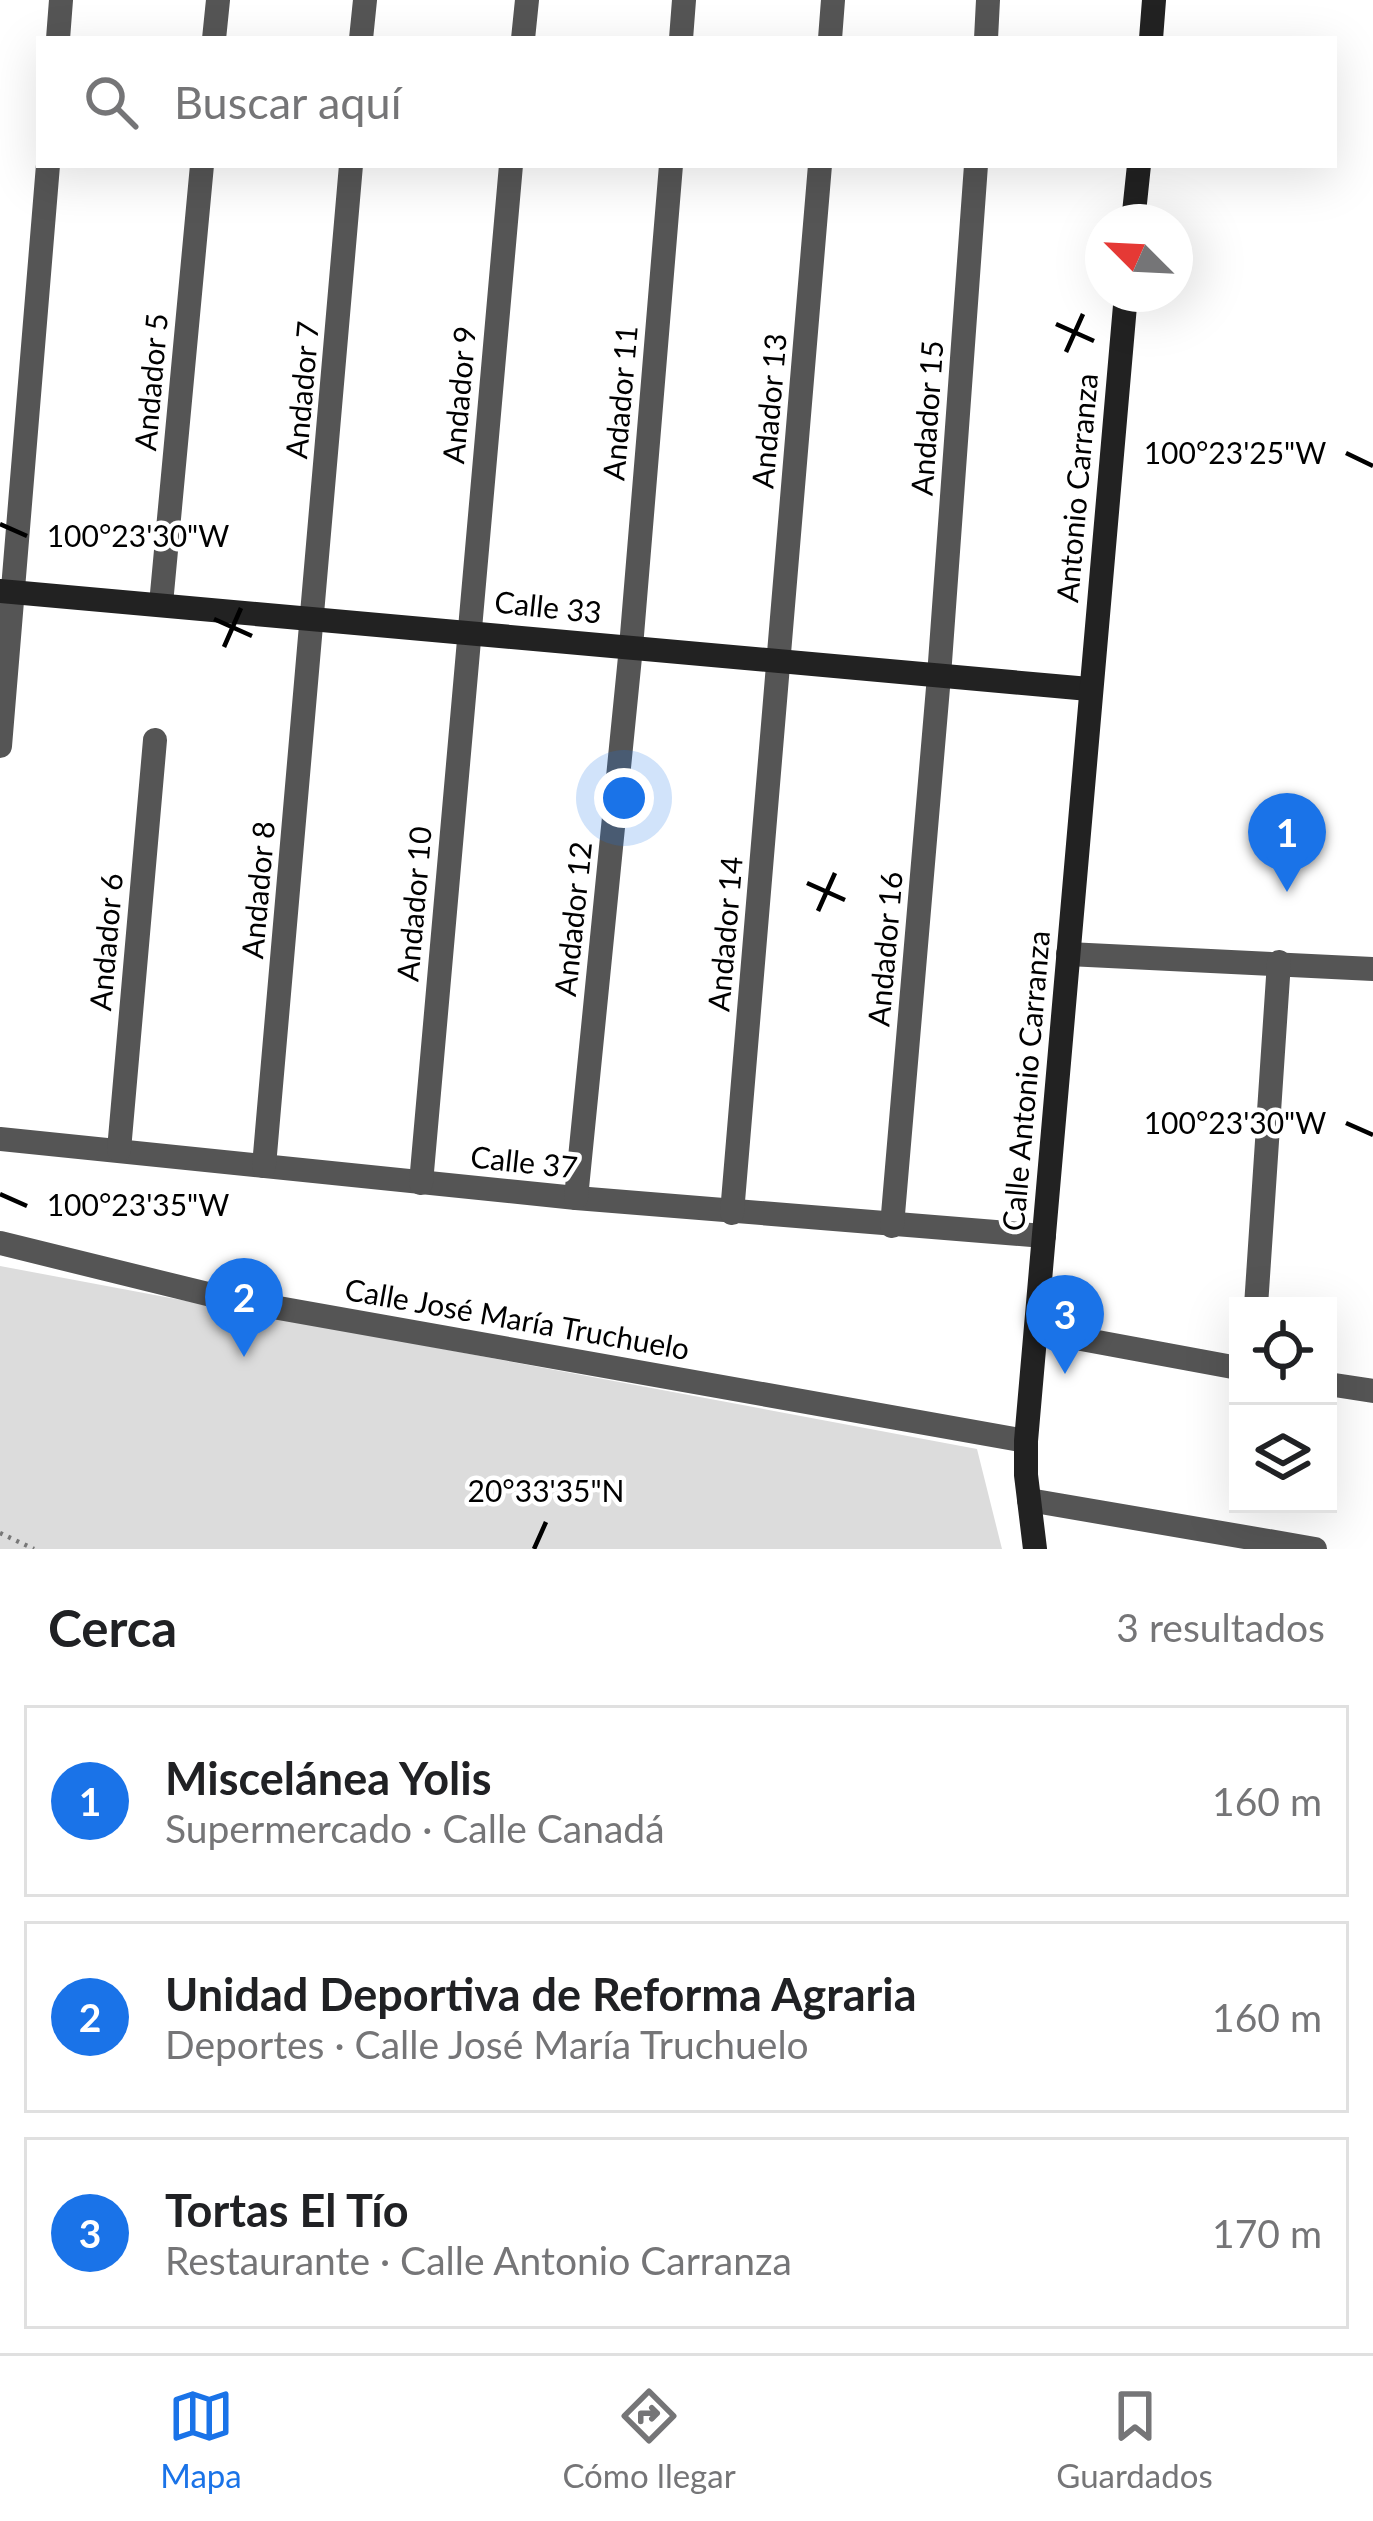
<!DOCTYPE html>
<html lang="es">
<head>
<meta charset="utf-8">
<style>
  body { margin:0; font-family:Lato,sans-serif; background:#f6f6f6; color:#202124 }
  .controls { position:absolute; right:36px; bottom:36px; display:grid; overflow:hidden; border-radius:0px; box-shadow:0 12px 48px #0002 }
  .controls button { width:108px; height:108px; display:grid; place-items:center; padding:0; border:0; border-bottom:3px solid #e0e0e0; background:#fff; color:#202124; font:60px sans-serif }
  .compass { position:absolute; left:1085px; top:204px; width:108px; height:108px; border-radius:50%; background:#fff; box-shadow:0 12px 48px #0002; rotate:294deg }
  .you { position:absolute; left:624px; top:798px; width:42px; height:42px; margin:-30px; border:9px solid #fff; border-radius:50%; background:#1a73e8; box-shadow:0 0 0 18px #1a73e833 }
  .badge { display:grid; place-items:center; width:78px; height:78px; border-radius:50%; background:#1a73e8; color:#fff; font-size:39px; font-weight:700 }
  .pin { position:absolute; translate:-50% -99px; filter:drop-shadow(0 3px 6px #0008) }
  .pin::after { content:''; position:absolute; top:63px; width:42px; height:36px; background:inherit; clip-path:polygon(0 0,100% 0,50% 100%) }
  .list { margin:0; padding:0; list-style:none }
  h2 { display:flex; justify-content:space-between; align-items:center; height:156px; margin:0; padding:0 48px; font-size:51px }
  h2 small { font-size:39px; font-weight:400; color:#757577 }
  .list li { display:grid; grid-template-columns:78px 1fr auto; gap:36px; align-items:center; box-sizing:border-box; height:192px; margin:0 24px 24px; padding:0 24px; border:3px solid #e0e0e0; border-radius:0px }
  .list b { display:block; font-size:45px; white-space:nowrap }
  .list p { margin:0; font-size:39px; white-space:nowrap; color:#757577 }
  .list em { font-size:39px; font-style:normal; color:#757577 }
  .icon { flex:none; width:66px; height:66px; fill:none; stroke:currentColor; stroke-width:2; stroke-linecap:round; stroke-linejoin:round }
  .map { position:relative; flex:none; width:1373px; height:1549px; overflow:hidden }
  .search { position:absolute; background:#fff; box-shadow:0 12px 48px #0002; left:36px; right:36px; top:36px; height:132px; display:flex; align-items:center; gap:30px; box-sizing:border-box; padding:0 42px; border-radius:0px; color:#757577; font-size:45px }
  .sheet { height:804px; background:#fff }
  nav { display:flex; justify-content:space-around; align-items:center; box-sizing:border-box; height:168px; border-top:3px solid #e0e0e0; background:#fff; font-size:33px; color:#757577 }
  nav a { display:grid; justify-items:center; gap:6px }
  nav .on { color:#1a73e8 }
  .map>svg:first-child { display:block }
  .green { fill:#dcdcdc }
  .lines { fill:none; stroke-linecap:round; stroke-linejoin:round }
  .path { stroke:#777; stroke-width:4.5; stroke-dasharray:3 6; stroke-linecap:butt }
  .street { stroke:#555; stroke-width:24 }
  .secondary { stroke:#222; stroke-width:24 }
  .ticks { fill:none; stroke:#000; stroke-width:4.5 }
  .labels { text-anchor:middle; stroke-width:9; stroke-linejoin:round; paint-order:stroke }
  .street-label { font-size:30px; fill:#000; stroke:#fff }
  .ticks-label { font-size:30px; text-anchor:middle; fill:#000; stroke:#fff; stroke-width:9; stroke-linejoin:round; paint-order:stroke }
</style>
</head>
<body>
<div class="map">
<svg width="1373" height="1549" viewBox="0 0 1373 1549">
  <rect width="100%" height="100%" fill="#fff"/>
  <polygon class="green" points="0,1266 977,1449 1002,1549 0,1549"/>
  <g class="lines">
    <polyline class="path" points="0,1533 34,1549"/>
    <g class="street">
      <polyline points="58,39 61,0"/>
      <polyline points="214,39 218,0"/>
      <polyline points="361,39 365,0"/>
      <polyline points="523,39 527,0"/>
      <polyline points="681,39 684,0"/>
      <polyline points="830,39 833,0"/>
      <polyline points="986,39 988,0"/>
      <polyline points="161,604 202,165"/>
      <polyline points="0,746 48,165"/>
      <polyline points="1068,954 1373,969"/>
      <polyline points="0,1139 576,1198 1044,1236"/>
      <polyline points="119,1150 155,740"/>
      <polyline points="264,1166 351,165"/>
      <polyline points="421,1183 511,165"/>
      <polyline points="576,1198 631,647 671,165"/>
      <polyline points="732,1213 820,165"/>
      <polyline points="892,1226 939,676 976,165"/>
      <polyline points="0,1243 228,1299 1026,1441"/>
      <polyline points="1256,1306 1279,962"/>
      <polyline points="1038,1331 1238,1368"/>
      <polyline points="1328,1384 1373,1391"/>
      <polyline points="1029,1500 1315,1549"/>
    </g>
    <g class="secondary">
      <polyline points="1151,39 1154,0"/>
      <polyline points="1133,222 1139,165"/>
      <polyline points="0,591 1089,689"/>
      <polyline points="1035,1549 1026,1475 1026,1441 1126,294"/>
    </g>
  </g>
  <path class="ticks" d="M1056,324L1094,341M1066,352L1083,314M1346,453L1373,466M0,524L27,536M214,619L252,636M224,647L241,608M807,883L845,900M818,911L835,873M1346,1123L1373,1135M0,1194L27,1206M534,1549L546,1522"/>
  <g class="labels">
    <g class="street-label">
      <text transform="translate(152 382) rotate(-85)" y="10">Andador 5</text>
      <text transform="translate(303 390) rotate(-85)" y="10">Andador 7</text>
      <text transform="translate(460 395) rotate(-85)" y="10">Andador 9</text>
      <text transform="translate(621 403) rotate(-85)" y="10">Andador 11</text>
      <text transform="translate(770 411) rotate(-85)" y="10">Andador 13</text>
      <text transform="translate(928 418) rotate(-86)" y="10">Andador 15</text>
      <text transform="translate(1078 488) rotate(-85)" y="10">Antonio Carranza</text>
      <text transform="translate(548 608) rotate(6)" y="10">Calle 33</text>
      <text transform="translate(259 890) rotate(-85)" y="10">Andador 8</text>
      <text transform="translate(415 904) rotate(-85)" y="10">Andador 10</text>
      <text transform="translate(574 919) rotate(-84)" y="10">Andador 12</text>
      <text transform="translate(726 934) rotate(-85)" y="10">Andador 14</text>
      <text transform="translate(107 942) rotate(-85)" y="10">Andador 6</text>
      <text transform="translate(886 949) rotate(-85)" y="10">Andador 16</text>
      <text transform="translate(1027 1081) rotate(-85)" y="10">Calle Antonio Carranza</text>
      <text transform="translate(524 1163) rotate(6)" y="10">Calle 37</text>
      <text transform="translate(517 1320) rotate(10)" y="10">Calle José María Truchuelo</text>
    </g>
  </g>
  <g class="ticks-label">
    <text x="1235" y="464">100°23'25"W</text>
    <text x="138" y="547">100°23'30"W</text>
    <text x="1235" y="1134">100°23'30"W</text>
    <text x="138" y="1216">100°23'35"W</text>
    <text x="546" y="1502">20°33'35"N</text>
  </g>
</svg>
<div class="controls">
<button><svg class="icon" aria-label="locate" viewBox="0 0 24 24"><circle cx="12" cy="12" r="6"/><path d="M12 2v4M12 18v4M2 12h4M18 12h4"/></svg></button>
<button><svg class="icon" aria-label="layers" viewBox="0 0 24 24"><path d="M12 4l9 5-9 5-9-5zM3 14l9 5 9-5"/></svg></button>
</div>
<svg class="compass" viewBox="-18 -18 36 36"><path d="M0-13l5 13h-10z" fill="#e53935"/><path d="M0 13l5-13h-10z" fill="#757577"/></svg>
<div class="you"></div>
<div class="pin badge" style="left:1287px;top:892px">1</div>
<div class="pin badge" style="left:244px;top:1357px">2</div>
<div class="pin badge" style="left:1065px;top:1374px">3</div>
<div class="search"><svg class="icon" aria-label="search" viewBox="0 0 24 24"><circle cx="10" cy="10" r="6"/><path d="M15 15l6 6"/></svg>Buscar aquí</div>
</div>
<section class="sheet">
<h2>Cerca<small>3 resultados</small></h2>
<ul class="list">
<li><span class="badge">1</span><div><b>Miscelánea Yolis</b><p>Supermercado · Calle Canadá</p></div><em>160 m</em></li>
<li><span class="badge">2</span><div><b>Unidad Deportiva de Reforma Agraria</b><p>Deportes · Calle José María Truchuelo</p></div><em>160 m</em></li>
<li><span class="badge">3</span><div><b>Tortas El Tío</b><p>Restaurante · Calle Antonio Carranza</p></div><em>170 m</em></li>
</ul>
</section>
<nav>
<a class="on"><svg class="icon" aria-label="map" viewBox="0 0 24 24"><path d="M3 6l6-2 6 2 6-2v14l-6 2-6-2-6 2zM9 4v14M15 6v14"/></svg>Mapa</a>
<a><svg class="icon" aria-label="directions" viewBox="0 0 24 24"><path d="M12 3l9 9-9 9-9-9zM9 14v-3h6M13 9l2 2-2 2"/></svg>Cómo llegar</a>
<a><svg class="icon" aria-label="saved" viewBox="0 0 24 24"><path d="M7 4h10v16l-5-4-5 4z"/></svg>Guardados</a>
</nav>
</body>
</html>
